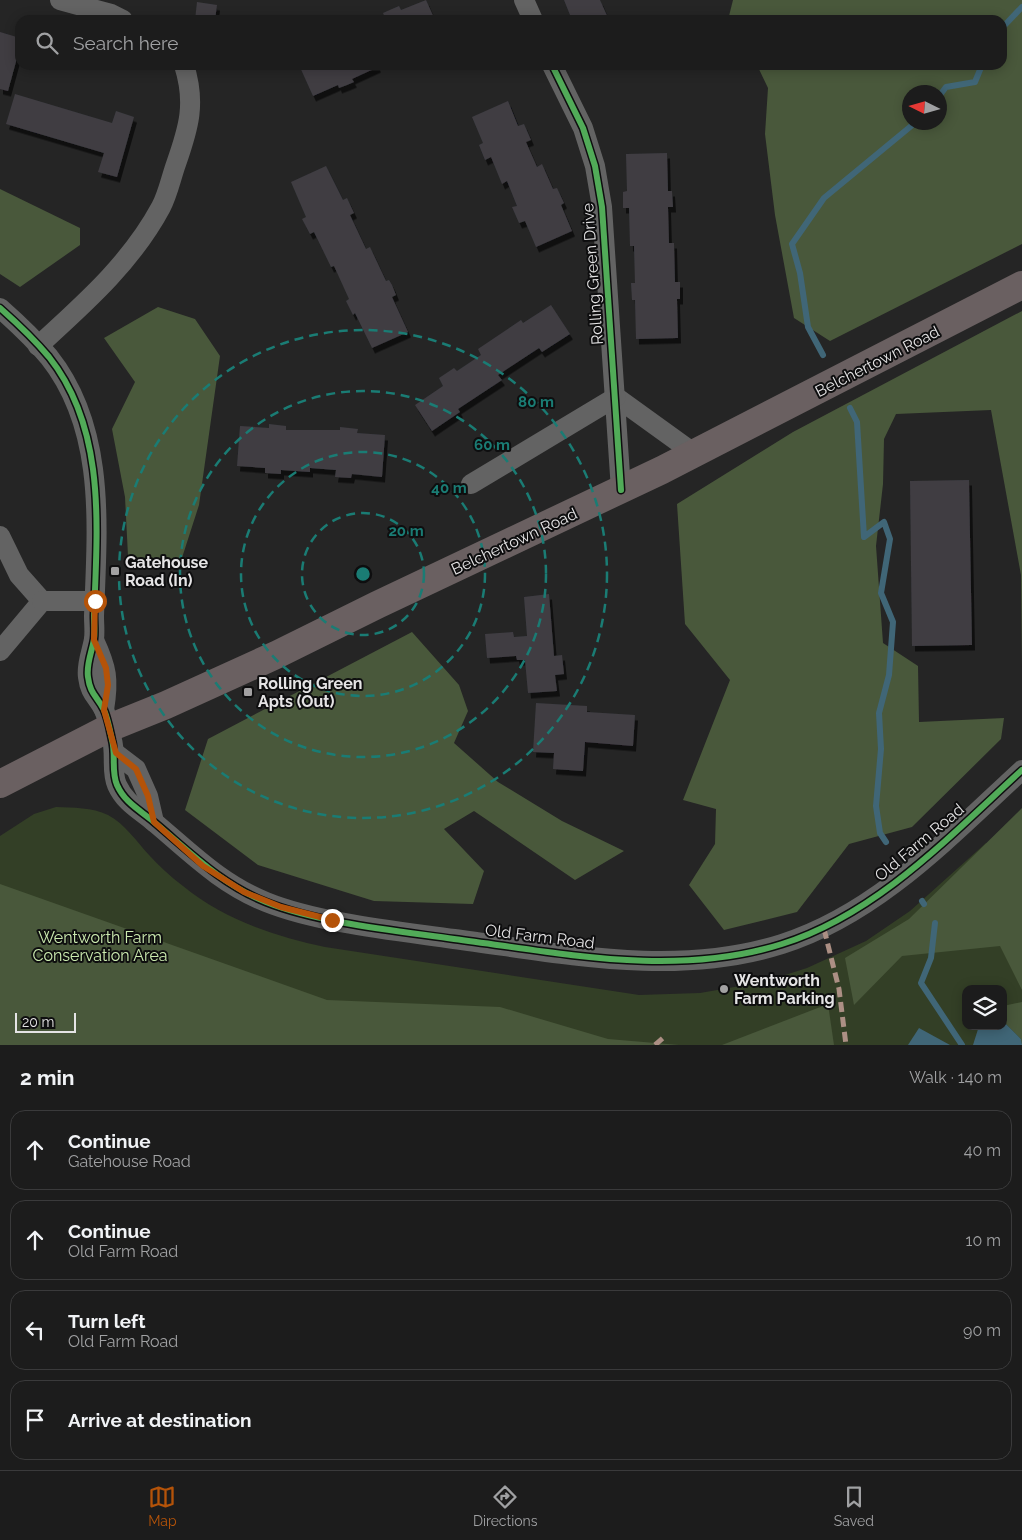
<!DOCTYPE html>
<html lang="en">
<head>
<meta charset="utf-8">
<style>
  body { margin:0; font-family:Raleway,sans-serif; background:#252525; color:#f1f3f6 }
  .controls { position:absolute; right:15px; bottom:15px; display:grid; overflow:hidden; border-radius:10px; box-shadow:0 2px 12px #0003 }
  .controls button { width:45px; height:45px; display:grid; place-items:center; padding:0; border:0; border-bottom:1px solid #3a3a3b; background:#1c1c1c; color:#f1f3f6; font:25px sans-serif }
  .compass { position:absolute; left:902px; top:85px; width:45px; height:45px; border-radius:50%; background:#1c1c1c; box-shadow:0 2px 12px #0003; rotate:275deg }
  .scale { position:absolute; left:15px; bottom:12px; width:61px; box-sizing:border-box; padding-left:5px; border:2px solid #e5e4e5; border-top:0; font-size:14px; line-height:18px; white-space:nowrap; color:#e5e4e5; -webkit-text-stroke:4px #0e0e0f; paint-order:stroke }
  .stop { position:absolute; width:15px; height:15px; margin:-11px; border:4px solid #b45309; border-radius:50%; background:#fff }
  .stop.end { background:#b45309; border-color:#fff; box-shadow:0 1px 5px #0008 }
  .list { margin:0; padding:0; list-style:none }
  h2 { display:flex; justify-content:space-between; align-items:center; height:65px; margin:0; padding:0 20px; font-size:21px }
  h2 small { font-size:16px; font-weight:400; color:#a0a1a3 }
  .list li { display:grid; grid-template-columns:32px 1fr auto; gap:15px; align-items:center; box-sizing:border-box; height:80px; margin:0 10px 10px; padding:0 10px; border:1px solid #3a3a3b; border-radius:15px }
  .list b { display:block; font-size:19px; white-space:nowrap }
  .list p { margin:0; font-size:16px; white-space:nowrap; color:#a0a1a3 }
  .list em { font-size:16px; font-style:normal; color:#a0a1a3 }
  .icon { flex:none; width:28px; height:28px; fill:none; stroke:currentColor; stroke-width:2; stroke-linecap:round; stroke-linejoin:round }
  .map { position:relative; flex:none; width:1022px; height:1045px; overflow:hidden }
  .search { position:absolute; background:#1c1c1c; box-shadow:0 2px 12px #0003; left:15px; right:15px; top:15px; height:55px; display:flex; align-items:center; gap:12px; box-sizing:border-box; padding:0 18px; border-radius:15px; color:#a0a1a3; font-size:19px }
  .sheet { height:425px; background:#1c1c1c }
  nav { display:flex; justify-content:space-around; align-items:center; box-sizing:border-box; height:70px; border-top:1px solid #3a3a3b; background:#1c1c1c; font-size:14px; color:#a0a1a3 }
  nav a { display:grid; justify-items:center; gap:2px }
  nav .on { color:#b45309 }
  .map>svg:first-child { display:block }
  .green { fill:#333f26; fill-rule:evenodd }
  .forest { fill:#49583b; fill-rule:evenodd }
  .water { fill:#406677 }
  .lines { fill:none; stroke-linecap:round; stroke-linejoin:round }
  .stream { stroke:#406677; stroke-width:6 }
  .building { fill:#3f3d43; filter:url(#shadow) }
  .minor { stroke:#636363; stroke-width:20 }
  .highway { stroke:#6a6061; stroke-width:28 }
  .quiet { stroke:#ac8f84; stroke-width:5; stroke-dasharray:10 5; stroke-linecap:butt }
  .cycleway-casing { stroke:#0e0e0f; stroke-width:9 }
  .cycleway { stroke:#51ab58; stroke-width:6 }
  .route { stroke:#b45309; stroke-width:6 }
  .ring { fill:none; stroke:#1a7c74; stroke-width:2.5; stroke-dasharray:9 6 }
  .poi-dot { fill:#a2a1a2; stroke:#0e0e0f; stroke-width:2 }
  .labels { text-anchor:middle; stroke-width:4; stroke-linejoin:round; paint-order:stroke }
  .street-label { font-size:16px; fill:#e5e4e5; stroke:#0e0e0f }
  .poi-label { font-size:16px; font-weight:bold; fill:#e5e4e5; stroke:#0e0e0f; text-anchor:start }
  .park-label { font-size:16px; fill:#ccebb0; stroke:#0e0e0f }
  .centre { fill:#1a7c74; stroke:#0e0e0f; stroke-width:2.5 }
  .ring-label { font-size:15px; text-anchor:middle; font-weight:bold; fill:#1a7c74; stroke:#0e0e0f; stroke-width:4; stroke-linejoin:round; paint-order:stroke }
</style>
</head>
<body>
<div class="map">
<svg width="1022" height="1045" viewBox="0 0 1022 1045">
  <defs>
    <filter id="shadow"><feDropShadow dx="3" dy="5.5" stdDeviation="0" flood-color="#0009"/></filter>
  </defs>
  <rect width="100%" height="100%" fill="#252525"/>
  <path class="green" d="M56,807C73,808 92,807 108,815C125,824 136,841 149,855C159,866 171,877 183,886C223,919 274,936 325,947L639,995L700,993L763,982L807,968L866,941L910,911L986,843L1022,919V1045H0V836L34,814ZM966,989H1003V1026H966Z"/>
  <g class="forest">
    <path d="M733,0H1022V244L830,341L794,318L775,215L765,134L768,88L757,65H1002V20H728ZM910,92H940V122H910Z"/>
    <polygon points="0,189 80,228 80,245 20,287 0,274"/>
    <polygon points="158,307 195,319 220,356 199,505 180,564 128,556 125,497 112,429 135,382 104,338"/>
    <polygon points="1022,311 1022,667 1021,575 991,410 896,414 884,439 883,484 876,546 883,643 918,666 919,722 1004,718 1001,739 912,827 849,844 797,912 724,930 689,885 715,844 716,809 683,800 730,680 685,624 677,504 793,432"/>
    <polygon points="412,632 459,685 468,711 454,743 498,782 562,821 624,851 575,880 474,811 444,829 484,871 473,904 374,901 258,865 185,810 208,739"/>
    <polygon points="1022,808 1022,990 1000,946 902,956 854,1005 845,958 909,919"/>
    <polygon points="0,884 327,1000 500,1007 608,1039 679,1045 0,1045"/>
    <polygon points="1022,1002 1022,1045 1021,1039 1003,1021 1003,1006"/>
    <polygon points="828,1004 834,1045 722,1045"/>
  </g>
  <g class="water">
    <polygon points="1003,1021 1021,1039 1022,1045 973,1045 979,1026 1003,1026"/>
    <polygon points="919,1028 950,1045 908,1045"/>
  </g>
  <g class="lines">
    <g class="stream">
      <polyline points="1002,28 1022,7"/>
      <polyline points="940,95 946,87 975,82 982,65"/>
      <polyline points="823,355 808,327 800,273 792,244 824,198 916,122"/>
      <polyline points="850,408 857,422 864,537 884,522 890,539 881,593 893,622 889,675 879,713 881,749 876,806 880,833 886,842"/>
      <polyline points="922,901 924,904"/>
      <polyline points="935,923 931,958 921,983 962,1045"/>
    </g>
  </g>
  <g class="building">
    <polygon points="426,0 435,20 379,20 385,18 383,13 392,9 399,6 401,10"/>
    <polygon points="564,0 600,0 609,20 572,20"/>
    <polygon points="197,2 217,5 215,20 195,20"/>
    <polygon points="0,32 20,38 20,59 17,58 8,91 0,89"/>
    <polygon points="299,65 377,65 378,67 352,79 354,82 347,85 339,88 338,85 313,96"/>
    <polygon points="15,94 112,123 116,111 134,117 117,177 98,172 104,153 6,124"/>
    <polygon points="508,101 518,126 524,124 531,140 526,142 537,167 542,164 553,189 557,188 564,203 561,205 572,231 536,247 525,221 519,223 512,207 517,206 507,181 502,184 491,157 485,160 479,145 483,143 472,117"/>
    <polygon points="667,153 668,191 672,191 673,207 668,207 669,243 674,243 675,282 680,282 680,299 677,299 678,338 636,339 635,300 632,300 631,283 635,283 634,246 630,246 629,208 623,208 623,192 627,191 626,154"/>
    <polygon points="326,166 343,200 347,198 354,213 350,215 366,249 370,247 386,281 389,280 392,285 396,295 392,297 408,332 372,348 355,313 353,315 346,301 349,299 334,266 331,267 314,232 310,234 302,219 306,217 291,182"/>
    <polygon points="551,305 570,334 542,352 539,348 498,375 502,380 458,409 460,412 432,431 415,405 443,386 439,378 454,368 457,371 481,355 478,349 521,320 523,323"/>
    <polygon points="269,424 286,426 286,430 340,430 340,427 358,429 357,433 385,435 382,477 352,474 351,478 335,477 336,470 310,468 310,472 281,470 281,474 265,473 265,468 237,466 240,426 269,428"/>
    <polygon points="969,480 972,645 912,646 910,481"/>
    <polygon points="549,594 554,656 562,655 564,674 555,675 557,691 528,693 525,660 517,660 516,656 487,658 485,634 513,632 514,637 527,636 524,597"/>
    <polygon points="536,703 587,706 587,712 635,715 633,746 585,742 583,771 553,769 554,753 533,752"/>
  </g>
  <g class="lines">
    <g class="minor">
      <polyline points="60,0 111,14 123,20"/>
      <polyline points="524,0 533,20"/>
      <polyline points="552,65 583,128 595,166 602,207 621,490"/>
      <path d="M0,308C17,323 34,339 49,357C107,430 97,529 94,616C94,624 95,632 94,639C92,652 86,664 88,677C90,694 97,696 104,710C108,719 110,731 112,740C116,754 111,772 117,785C125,803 140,810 154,822C191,853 221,884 266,902C318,923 398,931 454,939C562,953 675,978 782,944C877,914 950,836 1022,770"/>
      <path d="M38,346C84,304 131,263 161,207C168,194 171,178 176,164C189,127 196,103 184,65"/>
      <polyline points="616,397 695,454"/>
      <polyline points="471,484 616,397"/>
      <polyline points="0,536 19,575 42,601 0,651"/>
      <polyline points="42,601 95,601"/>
      <path d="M94,640C107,668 109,679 104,710"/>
      <polyline points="115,753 136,769 148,796 154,822"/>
    </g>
    <polyline class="highway" points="0,784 109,728 166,705 276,655 377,605 662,470 1022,285"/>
    <g class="quiet">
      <polyline points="824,929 839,989 846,1045"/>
      <polyline points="655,1045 663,1038"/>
    </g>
    <g class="cycleway-casing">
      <g id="cycleway">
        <polyline points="552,65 583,128 595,166 602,207 621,490"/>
        <path d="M0,308C17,323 34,339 49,357C107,430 97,529 94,616C94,624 95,632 94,639C92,652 86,664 88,677C90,694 97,696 104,710C108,719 110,731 112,740C116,754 111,772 117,785C125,803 140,810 154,822C191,853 221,884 266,902C318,923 398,931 454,939C562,953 675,978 782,944C877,914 950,836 1022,770"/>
      </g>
    </g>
    <use href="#cycleway" class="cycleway"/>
  </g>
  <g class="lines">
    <polyline class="route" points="95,601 94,640 106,668 108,685 104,710 116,753 136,769 148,796 154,822 203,866 244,892 281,907 332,920"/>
  </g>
  <g class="ring">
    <circle cx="363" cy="574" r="61"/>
    <circle cx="363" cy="574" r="122"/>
    <circle cx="363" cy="574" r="183"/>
    <circle cx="363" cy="574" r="244"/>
  </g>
  <g class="poi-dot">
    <rect x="110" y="566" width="10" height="10" rx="2.5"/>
    <rect x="243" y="687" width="10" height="10" rx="2.5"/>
    <circle cx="724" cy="989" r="5"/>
  </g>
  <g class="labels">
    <g class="street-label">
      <text transform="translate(592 274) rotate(-94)" y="6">Rolling Green Drive</text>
      <text transform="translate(877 361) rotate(-27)" y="6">Belchertown Road</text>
      <text transform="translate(514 541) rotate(-25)" y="6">Belchertown Road</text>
      <text transform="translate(919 842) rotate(-40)" y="6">Old Farm Road</text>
      <text transform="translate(540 936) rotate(7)" y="6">Old Farm Road</text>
    </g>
    <g class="poi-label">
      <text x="125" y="568">Gatehouse<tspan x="125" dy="18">Road (In)</tspan></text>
      <text x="258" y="689">Rolling Green<tspan x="258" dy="18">Apts (Out)</tspan></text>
      <text x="734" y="986">Wentworth<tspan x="734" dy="18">Farm Parking</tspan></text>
    </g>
    <g class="park-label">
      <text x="100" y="943">Wentworth Farm<tspan x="100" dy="18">Conservation Area</tspan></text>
    </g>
  </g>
  <circle cx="363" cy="574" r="8" class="centre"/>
  <g class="ring-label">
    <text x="536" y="407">80 m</text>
    <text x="492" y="450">60 m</text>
    <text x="449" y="493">40 m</text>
    <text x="406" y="536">20 m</text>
  </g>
</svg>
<div class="controls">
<button><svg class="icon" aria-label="layers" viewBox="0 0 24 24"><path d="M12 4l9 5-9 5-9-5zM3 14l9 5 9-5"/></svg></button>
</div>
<svg class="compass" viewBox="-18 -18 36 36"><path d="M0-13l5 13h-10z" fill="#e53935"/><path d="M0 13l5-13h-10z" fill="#a0a1a3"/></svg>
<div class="scale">20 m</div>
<div class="stop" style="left:95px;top:601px"></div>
<div class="stop end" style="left:332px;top:920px"></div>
<div class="search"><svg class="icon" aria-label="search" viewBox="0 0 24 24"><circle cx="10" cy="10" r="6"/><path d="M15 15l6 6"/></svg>Search here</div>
</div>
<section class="sheet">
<h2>2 min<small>Walk · 140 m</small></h2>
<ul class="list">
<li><svg class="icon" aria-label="ahead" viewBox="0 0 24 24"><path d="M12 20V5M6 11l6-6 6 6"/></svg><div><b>Continue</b><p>Gatehouse Road</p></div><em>40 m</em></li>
<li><svg class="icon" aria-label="ahead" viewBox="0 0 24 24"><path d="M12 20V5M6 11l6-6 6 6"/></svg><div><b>Continue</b><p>Old Farm Road</p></div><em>10 m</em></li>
<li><svg class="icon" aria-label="left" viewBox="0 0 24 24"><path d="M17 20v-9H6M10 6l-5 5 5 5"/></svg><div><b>Turn left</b><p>Old Farm Road</p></div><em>90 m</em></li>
<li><svg class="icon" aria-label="arrive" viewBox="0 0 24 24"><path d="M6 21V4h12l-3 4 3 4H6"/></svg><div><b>Arrive at destination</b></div></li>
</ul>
</section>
<nav>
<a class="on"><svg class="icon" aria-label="map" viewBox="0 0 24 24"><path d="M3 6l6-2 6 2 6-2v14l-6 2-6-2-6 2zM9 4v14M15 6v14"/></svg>Map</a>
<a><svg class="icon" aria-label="directions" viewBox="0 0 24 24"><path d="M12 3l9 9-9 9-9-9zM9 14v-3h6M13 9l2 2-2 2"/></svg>Directions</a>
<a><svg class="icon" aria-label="saved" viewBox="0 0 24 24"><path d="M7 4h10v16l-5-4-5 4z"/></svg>Saved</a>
</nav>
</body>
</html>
